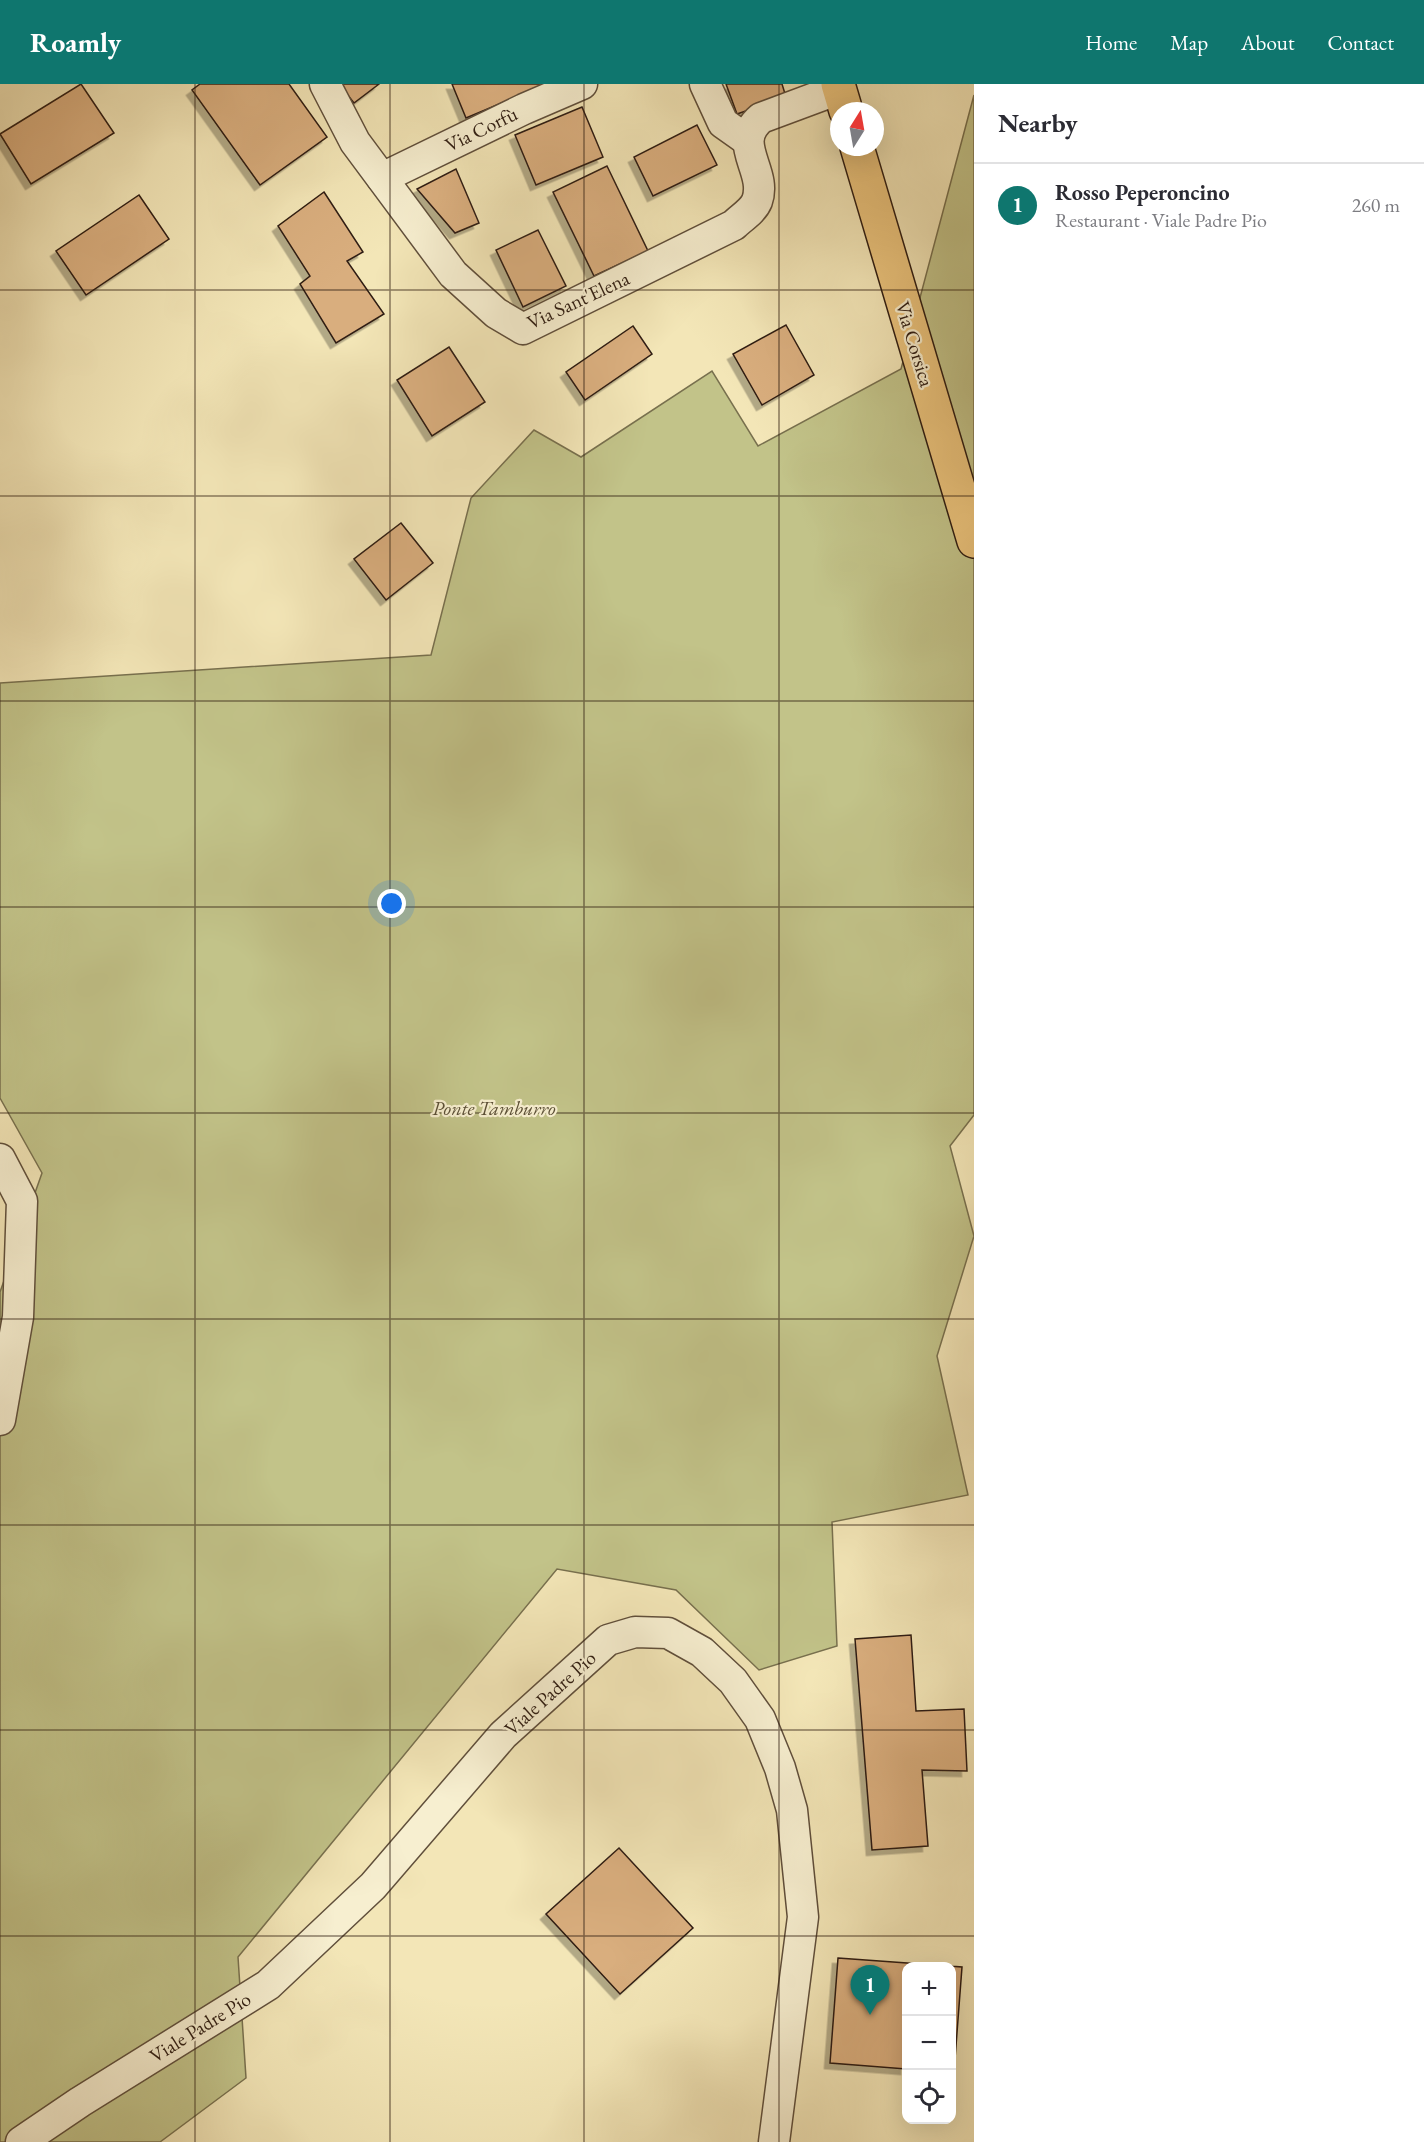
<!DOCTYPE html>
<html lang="en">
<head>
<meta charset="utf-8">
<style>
  body { margin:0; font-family:"EB Garamond",serif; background:#f2f2f3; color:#2b2b33 }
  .controls { position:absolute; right:18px; bottom:18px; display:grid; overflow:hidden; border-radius:12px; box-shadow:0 6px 24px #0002 }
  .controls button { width:54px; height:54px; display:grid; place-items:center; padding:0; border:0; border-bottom:2px solid #e1e1e2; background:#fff; color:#2b2b33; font:30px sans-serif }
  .compass { position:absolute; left:830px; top:18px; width:54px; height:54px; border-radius:50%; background:#fff; box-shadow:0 6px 24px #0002; rotate:11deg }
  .you { position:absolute; left:392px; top:820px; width:21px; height:21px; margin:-15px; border:4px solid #fff; border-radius:50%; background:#1a73e8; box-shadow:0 0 0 9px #1a73e833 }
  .badge { display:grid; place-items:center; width:39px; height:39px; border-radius:50%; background:#0f766e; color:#fff; font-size:20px; font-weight:700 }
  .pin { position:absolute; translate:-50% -50px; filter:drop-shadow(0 2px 3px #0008) }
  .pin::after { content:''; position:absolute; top:32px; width:21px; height:18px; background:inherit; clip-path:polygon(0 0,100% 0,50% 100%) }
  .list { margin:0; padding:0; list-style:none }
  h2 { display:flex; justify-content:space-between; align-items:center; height:78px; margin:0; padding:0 24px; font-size:26px }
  h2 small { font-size:20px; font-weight:400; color:#7c7c81 }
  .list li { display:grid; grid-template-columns:39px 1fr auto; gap:18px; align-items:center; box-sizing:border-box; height:84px; padding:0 24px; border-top:2px solid #e1e1e2 }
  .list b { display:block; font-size:22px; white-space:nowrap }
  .list p { margin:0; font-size:20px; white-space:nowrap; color:#7c7c81 }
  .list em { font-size:20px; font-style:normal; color:#7c7c81 }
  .icon { flex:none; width:33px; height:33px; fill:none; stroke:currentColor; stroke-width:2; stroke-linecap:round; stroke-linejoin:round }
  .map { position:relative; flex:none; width:974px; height:2058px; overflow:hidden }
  header { display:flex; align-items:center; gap:36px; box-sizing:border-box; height:84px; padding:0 30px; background:#0f766e; color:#fff }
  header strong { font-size:28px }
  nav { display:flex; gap:33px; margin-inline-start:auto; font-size:21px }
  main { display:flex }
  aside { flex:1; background:#fff }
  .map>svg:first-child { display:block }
  .green { fill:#c2c389; stroke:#78704e; stroke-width:1.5 }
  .building { fill:#d9ae7e; stroke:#2f1d12; stroke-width:1.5; filter:url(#shadow) }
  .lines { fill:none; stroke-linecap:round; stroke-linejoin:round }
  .minor-casing { stroke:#604f3b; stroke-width:33 }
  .major-casing { stroke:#2f1d12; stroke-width:36 }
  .minor { stroke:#f7efd0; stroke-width:30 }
  .major { stroke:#eac37c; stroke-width:33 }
  .grid { fill:none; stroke:#2f1d12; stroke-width:1.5; stroke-opacity:0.55 }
  .labels { text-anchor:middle; stroke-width:4.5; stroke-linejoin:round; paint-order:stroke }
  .street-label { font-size:20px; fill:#2f1d12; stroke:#f7efd0 }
  .park-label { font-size:20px; font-style:italic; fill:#5b4f36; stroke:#f7efd0 }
</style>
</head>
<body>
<header>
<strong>Roamly</strong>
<nav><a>Home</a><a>Map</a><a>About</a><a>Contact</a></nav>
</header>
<main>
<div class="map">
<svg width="974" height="2058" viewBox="0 0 974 2058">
  <defs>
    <filter id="shadow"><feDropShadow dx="-5.5" dy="5.5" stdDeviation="0" flood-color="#0004"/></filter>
  </defs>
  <rect width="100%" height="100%" fill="#f3e6b7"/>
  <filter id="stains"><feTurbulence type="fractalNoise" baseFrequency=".00333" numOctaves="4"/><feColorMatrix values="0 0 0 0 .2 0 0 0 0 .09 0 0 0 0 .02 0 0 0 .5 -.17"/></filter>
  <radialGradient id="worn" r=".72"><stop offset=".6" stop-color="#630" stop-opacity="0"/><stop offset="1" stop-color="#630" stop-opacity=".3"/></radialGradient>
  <polygon class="green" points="974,11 974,1031 950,1062 974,1152 937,1272 968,1411 832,1438 837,1562 759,1586 676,1506 557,1485 238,1873 246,1994 160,2058 0,2058 0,1208 42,1089 0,1014 0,599 431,571 471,414 534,346 581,373 712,287 758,362 901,285"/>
  <g class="building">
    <polygon points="81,0 114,49 31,100 0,50"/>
    <polygon points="200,0 289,0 327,53 260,101 192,6"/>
    <polygon points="339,0 379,0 354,19"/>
    <polygon points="452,0 547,0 466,34"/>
    <polygon points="726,0 782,0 786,13 737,30"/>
    <polygon points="582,23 603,73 536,101 515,51"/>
    <polygon points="697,41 717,81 653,112 634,73"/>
    <polygon points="607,82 648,167 594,192 553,108"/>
    <polygon points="456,85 479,139 455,149 417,105"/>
    <polygon points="324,108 363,168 347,177 384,230 336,259 300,200 310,192 278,142"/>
    <polygon points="139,111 169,155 86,211 56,167"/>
    <polygon points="538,146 566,202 523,223 496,166"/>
    <polygon points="786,241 814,291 762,321 733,270"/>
    <polygon points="633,242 652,270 585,316 566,288"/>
    <polygon points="449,263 485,318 432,352 397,296"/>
    <polygon points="401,439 433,479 386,516 354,475"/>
    <polygon points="911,1551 916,1627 964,1625 967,1687 922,1686 928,1762 872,1766 855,1555"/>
    <polygon points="619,1764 693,1844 620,1910 546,1830"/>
    <polygon points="838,1874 962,1883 954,1988 952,1988 952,1882 906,1882 906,1985 830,1979"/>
  </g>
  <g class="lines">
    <g class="minor-casing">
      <g id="minor">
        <path d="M325,0L355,58L453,190L496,229L523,245L734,141C741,134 753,127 757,117C768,86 730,60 761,34L839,5"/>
        <polyline points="705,0 723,39 747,56"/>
        <polyline points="382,94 524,25 582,0"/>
        <polyline points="0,1075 22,1117 18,1233 0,1336"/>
        <polyline points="21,2058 80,2018 268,1901 373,1802 503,1651 608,1556 635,1548 668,1549 702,1568 733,1597 760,1635 780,1684 792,1726 803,1833 774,2058"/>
      </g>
    </g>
    <g class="major-casing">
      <g id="major">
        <polyline points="838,0 846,27"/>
        <polyline points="857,63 974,457"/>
      </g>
    </g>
    <use href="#minor" class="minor"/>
    <use href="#major" class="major"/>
  </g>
  <path class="grid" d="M195,0V2058M390,0V2058M584,0V2058M779,0V2058M0,206H974M0,412H974M0,617H974M0,823H974M0,1029H974M0,1235H974M0,1441H974M0,1646H974M0,1852H974"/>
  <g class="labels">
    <g class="street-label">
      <text transform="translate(481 45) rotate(-26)" y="7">Via Corfù</text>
      <text transform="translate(578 216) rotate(-25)" y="7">Via Sant'Elena</text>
      <text transform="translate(915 260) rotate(73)" y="7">Via Corsica</text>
      <text transform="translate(550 1609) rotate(-42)" y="7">Viale Padre Pio</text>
      <text transform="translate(200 1943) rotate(-32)" y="7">Viale Padre Pio</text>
    </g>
    <g class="park-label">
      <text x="494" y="1031">Ponte Tamburro</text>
    </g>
  </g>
  <rect width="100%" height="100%" filter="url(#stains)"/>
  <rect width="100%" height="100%" fill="url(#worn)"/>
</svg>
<div class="controls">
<button>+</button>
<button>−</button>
<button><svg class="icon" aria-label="locate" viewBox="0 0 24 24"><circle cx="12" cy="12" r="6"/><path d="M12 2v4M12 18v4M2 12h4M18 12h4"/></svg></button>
</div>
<svg class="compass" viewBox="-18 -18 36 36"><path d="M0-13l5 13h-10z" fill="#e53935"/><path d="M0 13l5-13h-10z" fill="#7c7c81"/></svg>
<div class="you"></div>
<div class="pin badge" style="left:870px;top:1931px">1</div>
</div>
<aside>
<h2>Nearby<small></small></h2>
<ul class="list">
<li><span class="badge">1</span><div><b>Rosso Peperoncino</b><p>Restaurant · Viale Padre Pio</p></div><em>260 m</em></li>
</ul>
</aside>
</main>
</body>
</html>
